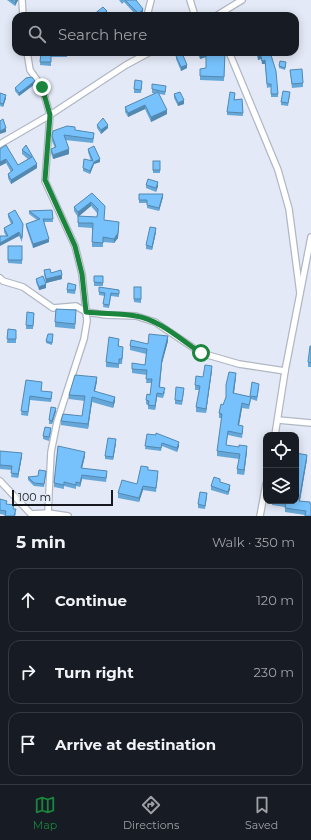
<!DOCTYPE html>
<html lang="en">
<head>
<meta charset="utf-8">
<style>
  body { margin:0; font-family:Montserrat,sans-serif; background:#242831; color:#f1f3f6 }
  .controls { position:absolute; right:12px; bottom:12px; display:grid; overflow:hidden; border-radius:8px; box-shadow:0 2px 10px #0003 }
  .controls button { width:36px; height:36px; display:grid; place-items:center; padding:0; border:0; border-bottom:1px solid #363941; background:#171b24; color:#f1f3f6; font:20px sans-serif }
  .scale { position:absolute; left:12px; bottom:10px; width:101px; box-sizing:border-box; padding-left:4px; border:2px solid #16181d; border-top:0; font-size:11px; line-height:14px; white-space:nowrap; color:#16181d; -webkit-text-stroke:3px #e3e9f6; paint-order:stroke }
  .stop { position:absolute; width:12px; height:12px; margin:-9px; border:3px solid #1a853c; border-radius:50%; background:#fff }
  .stop.end { background:#1a853c; border-color:#fff; box-shadow:0 1px 4px #0008 }
  .list { margin:0; padding:0; list-style:none }
  h2 { display:flex; justify-content:space-between; align-items:center; height:52px; margin:0; padding:0 16px; font-size:17px }
  h2 small { font-size:13px; font-weight:400; color:#9ea1a6 }
  .list li { display:grid; grid-template-columns:26px 1fr auto; gap:12px; align-items:center; box-sizing:border-box; height:64px; margin:0 8px 8px; padding:0 8px; border:1px solid #363941; border-radius:12px }
  .list b { display:block; font-size:15px; white-space:nowrap }
  .list em { font-size:13px; font-style:normal; color:#9ea1a6 }
  .icon { flex:none; width:22px; height:22px; fill:none; stroke:currentColor; stroke-width:2; stroke-linecap:round; stroke-linejoin:round }
  .map { position:relative; flex:none; width:311px; height:516px; overflow:hidden }
  .search { position:absolute; background:#171b24; box-shadow:0 2px 10px #0003; left:12px; right:12px; top:12px; height:44px; display:flex; align-items:center; gap:10px; box-sizing:border-box; padding:0 14px; border-radius:12px; color:#9ea1a6; font-size:15px }
  .sheet { height:268px; background:#171b24 }
  nav { display:flex; justify-content:space-around; align-items:center; box-sizing:border-box; height:56px; border-top:1px solid #363941; background:#171b24; font-size:11px; color:#9ea1a6 }
  nav a { display:grid; justify-items:center; gap:2px }
  nav .on { color:#1a853c }
  .map>svg:first-child { display:block }
  .lines { fill:none; stroke-linecap:round; stroke-linejoin:round }
  .street-casing { stroke:#b1b7c4; stroke-width:8 }
  .street { stroke:#fff; stroke-width:5.5 }
  .wall { fill:#66a7d9; fill-rule:evenodd }
  .shaded-wall { fill:#5388b0 }
  .building { fill:#77c2fc; stroke:#5388b0 }
  .route { stroke:#1a853c; stroke-width:5 }
</style>
</head>
<body>
<div class="map">
<svg width="311" height="516" viewBox="0 0 311 516">
  <rect width="100%" height="100%" fill="#e3e9f6"/>
  <g class="lines">
    <g class="street-casing">
      <g id="street">
        <polyline points="22,0 23,16"/>
        <polyline points="190,0 195,16"/>
        <polyline points="147,16 151,0"/>
        <polyline points="216,16 242,0"/>
        <polyline points="27,52 30,70 42,87 50,115 45,181 75,246 82,274 87,321 84,339 57,422 51,452 48,513"/>
        <polyline points="229,52 278,170 289,209 300,293"/>
        <polyline points="0,144 50,115 126,65 150,52"/>
        <polyline points="0,278 3,281 23,287 53,308 76,306 86,312 106,315 136,316 155,322 201,353 239,364 285,371"/>
        <polyline points="278,420 311,423"/>
        <polyline points="275,435 285,371 311,237"/>
        <polyline points="0,481 31,514 48,513 68,516"/>
        <polyline points="260,516 266,484"/>
      </g>
    </g>
    <use href="#street" class="street"/>
  </g>
  <g class="wall">
    <polygon points="7,0 18,0 15,6"/>
    <polygon points="119,0 136,0 143,13 140,16 137,16 124,2 122,4"/>
    <polygon points="41,52 51,52 51,66 40,65"/>
    <rect x="51" y="52" width="16" height="5"/>
    <polygon points="197,52 225,52 224,81 200,80 200,69 206,68 206,57 200,59"/>
    <polygon points="256,52 270,52 278,94 278,97 271,97 271,87 267,88 265,64 262,64 261,59 258,60"/>
    <polygon points="176,56 187,68 181,71 176,59"/>
    <polygon points="286,64 285,70 279,68 279,66"/>
    <polygon points="290,70 303,83 303,87 292,88"/>
    <polygon points="35,84 19,96 15,91 15,88"/>
    <polygon points="142,84 141,93 134,93 134,89"/>
    <polygon points="152,89 166,90 165,95 159,94 167,114 151,122 145,109 128,117 125,112 125,107 156,94 152,93"/>
    <polygon points="0,93 6,98 3,107 0,106"/>
    <polygon points="174,94 184,104 178,106 174,98"/>
    <polygon points="235,95 234,100 242,99 243,116 227,115 227,112"/>
    <polygon points="290,95 288,106 281,105 281,102"/>
    <polygon points="97,125 108,128 101,134 97,128"/>
    <polygon points="75,130 94,137 93,143 65,140 69,154 53,159 51,153 51,149 55,148 52,141 53,131"/>
    <polygon points="26,145 37,168 11,184 8,178 8,174 11,172 6,163 0,166 0,149 18,165 28,159 22,154 22,150"/>
    <polygon points="88,149 100,162 94,164 90,174 83,171 83,168 91,161 88,152"/>
    <rect x="153" y="161" width="7" height="12"/>
    <polygon points="146,185 158,186 156,192 146,188"/>
    <path d="M92,193L104,220L119,226L118,238L114,243L103,242V247H92V228L78,227V217L74,211V207ZM91,206L97,213V217L79,216Z"/>
    <polygon points="139,194 163,197 159,211 147,208 147,203 139,203"/>
    <polygon points="52,210 53,222 44,222 49,242 33,248 26,227 26,224 37,220 29,214 29,211"/>
    <polygon points="8,214 23,224 22,242 19,236 6,236 4,232 4,228 11,224 8,217"/>
    <polygon points="156,232 152,250 146,249 146,245"/>
    <polygon points="8,246 22,246 22,264 8,263"/>
    <polygon points="44,270 62,279 46,283 44,274"/>
    <rect x="94" y="276" width="9" height="10"/>
    <polygon points="36,279 46,288 39,290 36,282"/>
    <polygon points="99,287 119,290 119,297 111,296 109,308 103,307 105,296 99,295"/>
    <polygon points="134,287 141,287 141,303 134,302"/>
    <polygon points="76,288 75,294 67,293 67,290"/>
    <polygon points="76,315 75,329 55,327 55,322"/>
    <polygon points="34,316 33,329 26,329 26,325"/>
    <polygon points="8,329 16,330 16,343 7,343"/>
    <polygon points="53,334 52,345 46,343 46,341"/>
    <polygon points="168,341 162,363 160,387 165,392 163,398 157,397 155,410 148,409 148,405 146,404 146,400 150,395 152,383 146,383 147,375 132,373 132,369 145,365 146,354 130,350 130,346"/>
    <polygon points="119,343 119,346 123,352 122,364 119,364 119,368 106,367 106,362"/>
    <polygon points="311,346 311,367 308,367 308,362"/>
    <polygon points="212,370 206,413 196,412 196,407 199,390 195,390 195,385"/>
    <polygon points="236,377 234,394 250,397 252,382 259,387 257,401 251,399 249,409 242,408 239,426 243,431 242,438 228,435 226,445 247,451 244,475 237,474 237,469 239,459 217,456 217,451 222,418 219,418 219,413"/>
    <polygon points="26,380 42,386 41,391 52,396 51,402 30,400 28,416 21,415"/>
    <polygon points="97,381 95,391 115,401 113,408 92,402 88,429 61,425 61,421 82,416 85,401 69,399 69,395"/>
    <polygon points="184,391 182,405 175,404 175,400"/>
    <polygon points="56,411 52,424 49,424 49,420"/>
    <polygon points="51,432 49,441 43,439 43,436"/>
    <polygon points="147,434 179,446 177,452 162,446 161,451 145,449"/>
    <polygon points="116,443 113,460 105,459 105,456"/>
    <polygon points="0,451 22,456 18,478 11,477 12,470 0,469"/>
    <polygon points="85,456 82,468 107,475 106,482 82,479 80,487 76,486 76,489 64,486 64,489 54,487 54,483"/>
    <polygon points="307,459 300,501 310,502 305,515 285,512 285,507 272,505 272,501"/>
    <polygon points="148,470 158,475 156,492 143,490 139,502 118,498 118,493 137,484"/>
    <polygon points="46,474 44,487 34,486 28,480 28,477 38,476"/>
    <polygon points="220,482 230,489 228,495 211,490 211,486"/>
    <polygon points="207,497 205,509 198,508 198,504"/>
    <polygon points="0,499 14,509 16,514 15,516 5,516 5,515 0,514"/>
  </g>
  <g class="shaded-wall">
    <polygon points="16,0 18,0 15,6 15,3"/>
    <polygon points="143,9 143,13 140,16 139,16 139,14"/>
    <polygon points="107,11 107,15 105,16 101,16"/>
    <polygon points="206,53 206,57 200,59 200,56"/>
    <polygon points="258,56 261,56 261,59 258,60"/>
    <polygon points="265,60 265,64 262,64 262,61"/>
    <polygon points="187,65 187,68 181,71 181,67"/>
    <polygon points="35,81 35,84 19,96 19,93"/>
    <polygon points="6,95 6,98 3,107 3,104"/>
    <polygon points="184,100 184,104 178,106 178,103"/>
    <polygon points="145,105 145,109 128,117 128,113"/>
    <polygon points="167,110 167,114 151,122 151,117"/>
    <polygon points="108,125 108,128 101,134 101,130"/>
    <polygon points="6,128 6,132 0,134 0,131"/>
    <polygon points="69,149 69,154 53,159 53,155"/>
    <polygon points="6,159 6,163 0,166 0,162"/>
    <polygon points="100,159 100,162 94,164 90,174 90,171 94,162"/>
    <polygon points="37,164 37,168 11,184 11,180"/>
    <polygon points="158,182 158,186 156,192 156,188"/>
    <polygon points="163,194 163,197 159,211 159,208"/>
    <polygon points="91,202 91,206 78,217 78,212"/>
    <polygon points="119,222 118,238 114,243 114,239"/>
    <polygon points="156,228 156,232 152,250 152,247"/>
    <polygon points="19,232 19,236 0,246 0,243"/>
    <polygon points="49,239 49,242 33,248 33,244"/>
    <polygon points="62,275 62,279 46,283 46,279"/>
    <polygon points="46,284 46,288 39,290 39,287"/>
    <polygon points="168,336 168,341 162,363 159,391 162,359"/>
    <polygon points="212,366 212,370 206,413 206,409"/>
    <polygon points="236,373 236,377 233,398 233,393"/>
    <polygon points="97,377 97,381 94,395 94,391"/>
    <polygon points="157,393 157,397 155,410 155,406"/>
    <polygon points="92,397 92,402 88,429 88,424"/>
    <polygon points="115,397 115,401 113,408 113,403"/>
    <polygon points="242,403 242,408 238,430 238,425"/>
    <polygon points="56,408 56,411 52,424 52,421"/>
    <polygon points="116,439 116,443 113,460 113,457"/>
    <polygon points="179,442 179,446 177,452 177,448"/>
    <polygon points="247,446 247,451 244,475 244,470"/>
    <polygon points="85,452 85,456 81,472 81,468"/>
    <polygon points="22,453 22,456 18,478 18,474"/>
    <polygon points="307,455 307,459 299,505 299,501"/>
    <polygon points="82,475 82,479 80,487 80,483"/>
    <polygon points="230,485 230,489 228,495 228,492"/>
    <polygon points="143,486 143,490 139,502 139,498"/>
  </g>
  <g class="building">
    <polygon points="11,0 16,0 15,3"/>
    <polygon points="125,0 136,0 143,9 139,14"/>
    <polygon points="103,7 107,11 101,16 94,16 93,15"/>
    <polygon points="278,13 279,16 271,16"/>
    <polygon points="41,52 51,52 51,62 40,62"/>
    <polygon points="51,52 67,52 67,54 51,53"/>
    <polygon points="199,52 225,52 224,77 200,76 200,69 206,68 206,53 200,56"/>
    <polygon points="257,52 270,52 276,71 278,94 271,94 271,84 267,84 265,60 262,61 261,56 258,56"/>
    <polygon points="182,53 187,65 181,67 176,56"/>
    <polygon points="280,61 286,62 285,68 279,66"/>
    <polygon points="302,69 303,83 292,84 290,70"/>
    <polygon points="32,77 35,81 19,93 15,88 26,78"/>
    <polygon points="135,80 142,81 141,90 134,89"/>
    <polygon points="152,84 166,86 165,92 152,89"/>
    <polygon points="283,91 290,92 288,103 281,102"/>
    <polygon points="158,92 167,110 151,117 145,105 128,113 125,107"/>
    <polygon points="180,92 184,100 178,103 174,94"/>
    <polygon points="230,92 235,93 234,100 242,99 243,113 227,112"/>
    <polygon points="0,93 6,95 3,104 0,103"/>
    <polygon points="103,118 108,125 101,130 97,125"/>
    <polygon points="3,119 6,128 0,131 0,121"/>
    <polygon points="67,126 75,127 75,130 94,133 93,139 64,135 69,149 53,155 51,149 56,147 52,136 53,131"/>
    <polygon points="6,145 18,165 32,157 22,150 26,145 37,164 11,180 8,174 13,170 6,159 0,162 0,149"/>
    <polygon points="94,146 100,159 94,162 90,171 83,168 84,159 93,161 88,149"/>
    <rect x="153" y="161" width="7" height="9"/>
    <polygon points="148,179 158,182 156,188 146,185"/>
    <polygon points="92,193 105,206 104,220 119,222 118,233 114,239 103,237 103,243 92,242 93,223 78,223 78,216 97,217 98,209 91,202 78,212 74,207"/>
    <polygon points="139,194 163,194 159,208 147,205 147,200 139,200"/>
    <polygon points="15,210 23,224 22,238 19,232 0,243 0,236 8,236 4,228 13,223 8,214"/>
    <polygon points="52,210 53,219 43,219 49,239 33,244 26,224 40,219 29,211"/>
    <polygon points="150,227 156,228 152,247 146,245"/>
    <rect x="8" y="246" width="14" height="14"/>
    <polygon points="50,269 51,273 61,270 62,275 46,279 44,270"/>
    <polygon points="43,276 46,284 39,287 36,279"/>
    <polygon points="94,276 103,276 103,283 94,282"/>
    <polygon points="68,283 76,285 75,290 67,290"/>
    <polygon points="99,287 119,290 119,294 111,293 109,305 103,304 105,293 99,292"/>
    <rect x="134" y="287" width="7" height="12"/>
    <polygon points="56,309 76,310 75,324 55,322"/>
    <polygon points="27,312 34,313 33,326 26,325"/>
    <polygon points="8,329 16,330 16,339 7,339"/>
    <polygon points="48,334 53,334 52,343 46,341"/>
    <polygon points="149,334 168,336 162,359 159,387 165,388 163,394 157,393 155,406 148,405 149,401 146,400 147,394 150,395 152,379 146,379 147,370 132,369 132,363 145,365 147,349 130,346 131,340 148,344"/>
    <polygon points="109,337 119,339 118,346 123,347 122,359 119,359 119,364 106,362"/>
    <polygon points="310,346 311,346 311,363 308,362"/>
    <polygon points="205,365 212,366 206,409 196,407 200,386 195,385 196,376 203,377"/>
    <polygon points="229,372 236,373 233,393 251,397 249,405 242,403 238,425 243,426 242,434 228,431 226,445 239,447 239,445 247,446 244,470 237,469 240,454 217,451 222,414 219,413 221,404 223,405 226,397 226,385"/>
    <polygon points="75,375 97,377 94,391 115,397 113,403 92,397 88,424 61,421 63,414 82,416 85,396 69,395"/>
    <polygon points="26,380 42,382 41,391 52,392 51,399 30,396 28,412 21,411"/>
    <polygon points="252,382 259,384 257,397 250,396"/>
    <polygon points="176,387 184,388 182,401 175,400"/>
    <polygon points="51,407 56,408 52,421 49,420"/>
    <polygon points="45,427 51,428 49,437 43,436"/>
    <polygon points="156,433 179,442 177,448 162,443 161,448 145,446 147,434 156,435"/>
    <polygon points="108,438 116,439 113,457 105,456"/>
    <polygon points="58,446 85,452 81,468 107,471 106,478 82,475 80,483 76,482 76,485 64,482 64,485 54,483"/>
    <polygon points="0,451 22,453 18,474 11,473 12,466 0,465"/>
    <polygon points="296,453 307,455 299,501 310,502 310,504 311,504 311,516 305,516 306,511 285,508 286,503 273,501 296,501"/>
    <polygon points="141,466 148,467 148,470 158,471 156,488 143,486 139,498 118,493 122,480 137,484"/>
    <polygon points="39,470 46,471 44,484 34,483 28,477 38,476"/>
    <polygon points="214,477 220,479 220,482 230,485 228,492 211,486"/>
    <polygon points="200,492 207,493 205,506 198,504"/>
    <polygon points="0,499 7,501 6,504 14,505 13,509 16,509 14,516 5,516 6,511 0,510"/>
  </g>
  <g class="lines">
    <path class="route" d="M42,87L50,115L45,180L75,246L82,274L86,312C103,314 121,313 136,316C160,320 181,340 201,353"/>
  </g>
</svg>
<div class="controls">
<button><svg class="icon" aria-label="locate" viewBox="0 0 24 24"><circle cx="12" cy="12" r="6"/><path d="M12 2v4M12 18v4M2 12h4M18 12h4"/></svg></button>
<button><svg class="icon" aria-label="layers" viewBox="0 0 24 24"><path d="M12 4l9 5-9 5-9-5zM3 14l9 5 9-5"/></svg></button>
</div>
<div class="scale">100 m</div>
<div class="stop" style="left:201px;top:353px"></div>
<div class="stop end" style="left:42px;top:87px"></div>
<div class="search"><svg class="icon" aria-label="search" viewBox="0 0 24 24"><circle cx="10" cy="10" r="6"/><path d="M15 15l6 6"/></svg>Search here</div>
</div>
<section class="sheet">
<h2>5 min<small>Walk · 350 m</small></h2>
<ul class="list">
<li><svg class="icon" aria-label="ahead" viewBox="0 0 24 24"><path d="M12 20V5M6 11l6-6 6 6"/></svg><div><b>Continue</b></div><em>120 m</em></li>
<li><svg class="icon" aria-label="right" viewBox="0 0 24 24"><path d="M7 20v-9h11M14 6l5 5-5 5"/></svg><div><b>Turn right</b></div><em>230 m</em></li>
<li><svg class="icon" aria-label="arrive" viewBox="0 0 24 24"><path d="M6 21V4h12l-3 4 3 4H6"/></svg><div><b>Arrive at destination</b></div></li>
</ul>
</section>
<nav>
<a class="on"><svg class="icon" aria-label="map" viewBox="0 0 24 24"><path d="M3 6l6-2 6 2 6-2v14l-6 2-6-2-6 2zM9 4v14M15 6v14"/></svg>Map</a>
<a><svg class="icon" aria-label="directions" viewBox="0 0 24 24"><path d="M12 3l9 9-9 9-9-9zM9 14v-3h6M13 9l2 2-2 2"/></svg>Directions</a>
<a><svg class="icon" aria-label="saved" viewBox="0 0 24 24"><path d="M7 4h10v16l-5-4-5 4z"/></svg>Saved</a>
</nav>
</body>
</html>
